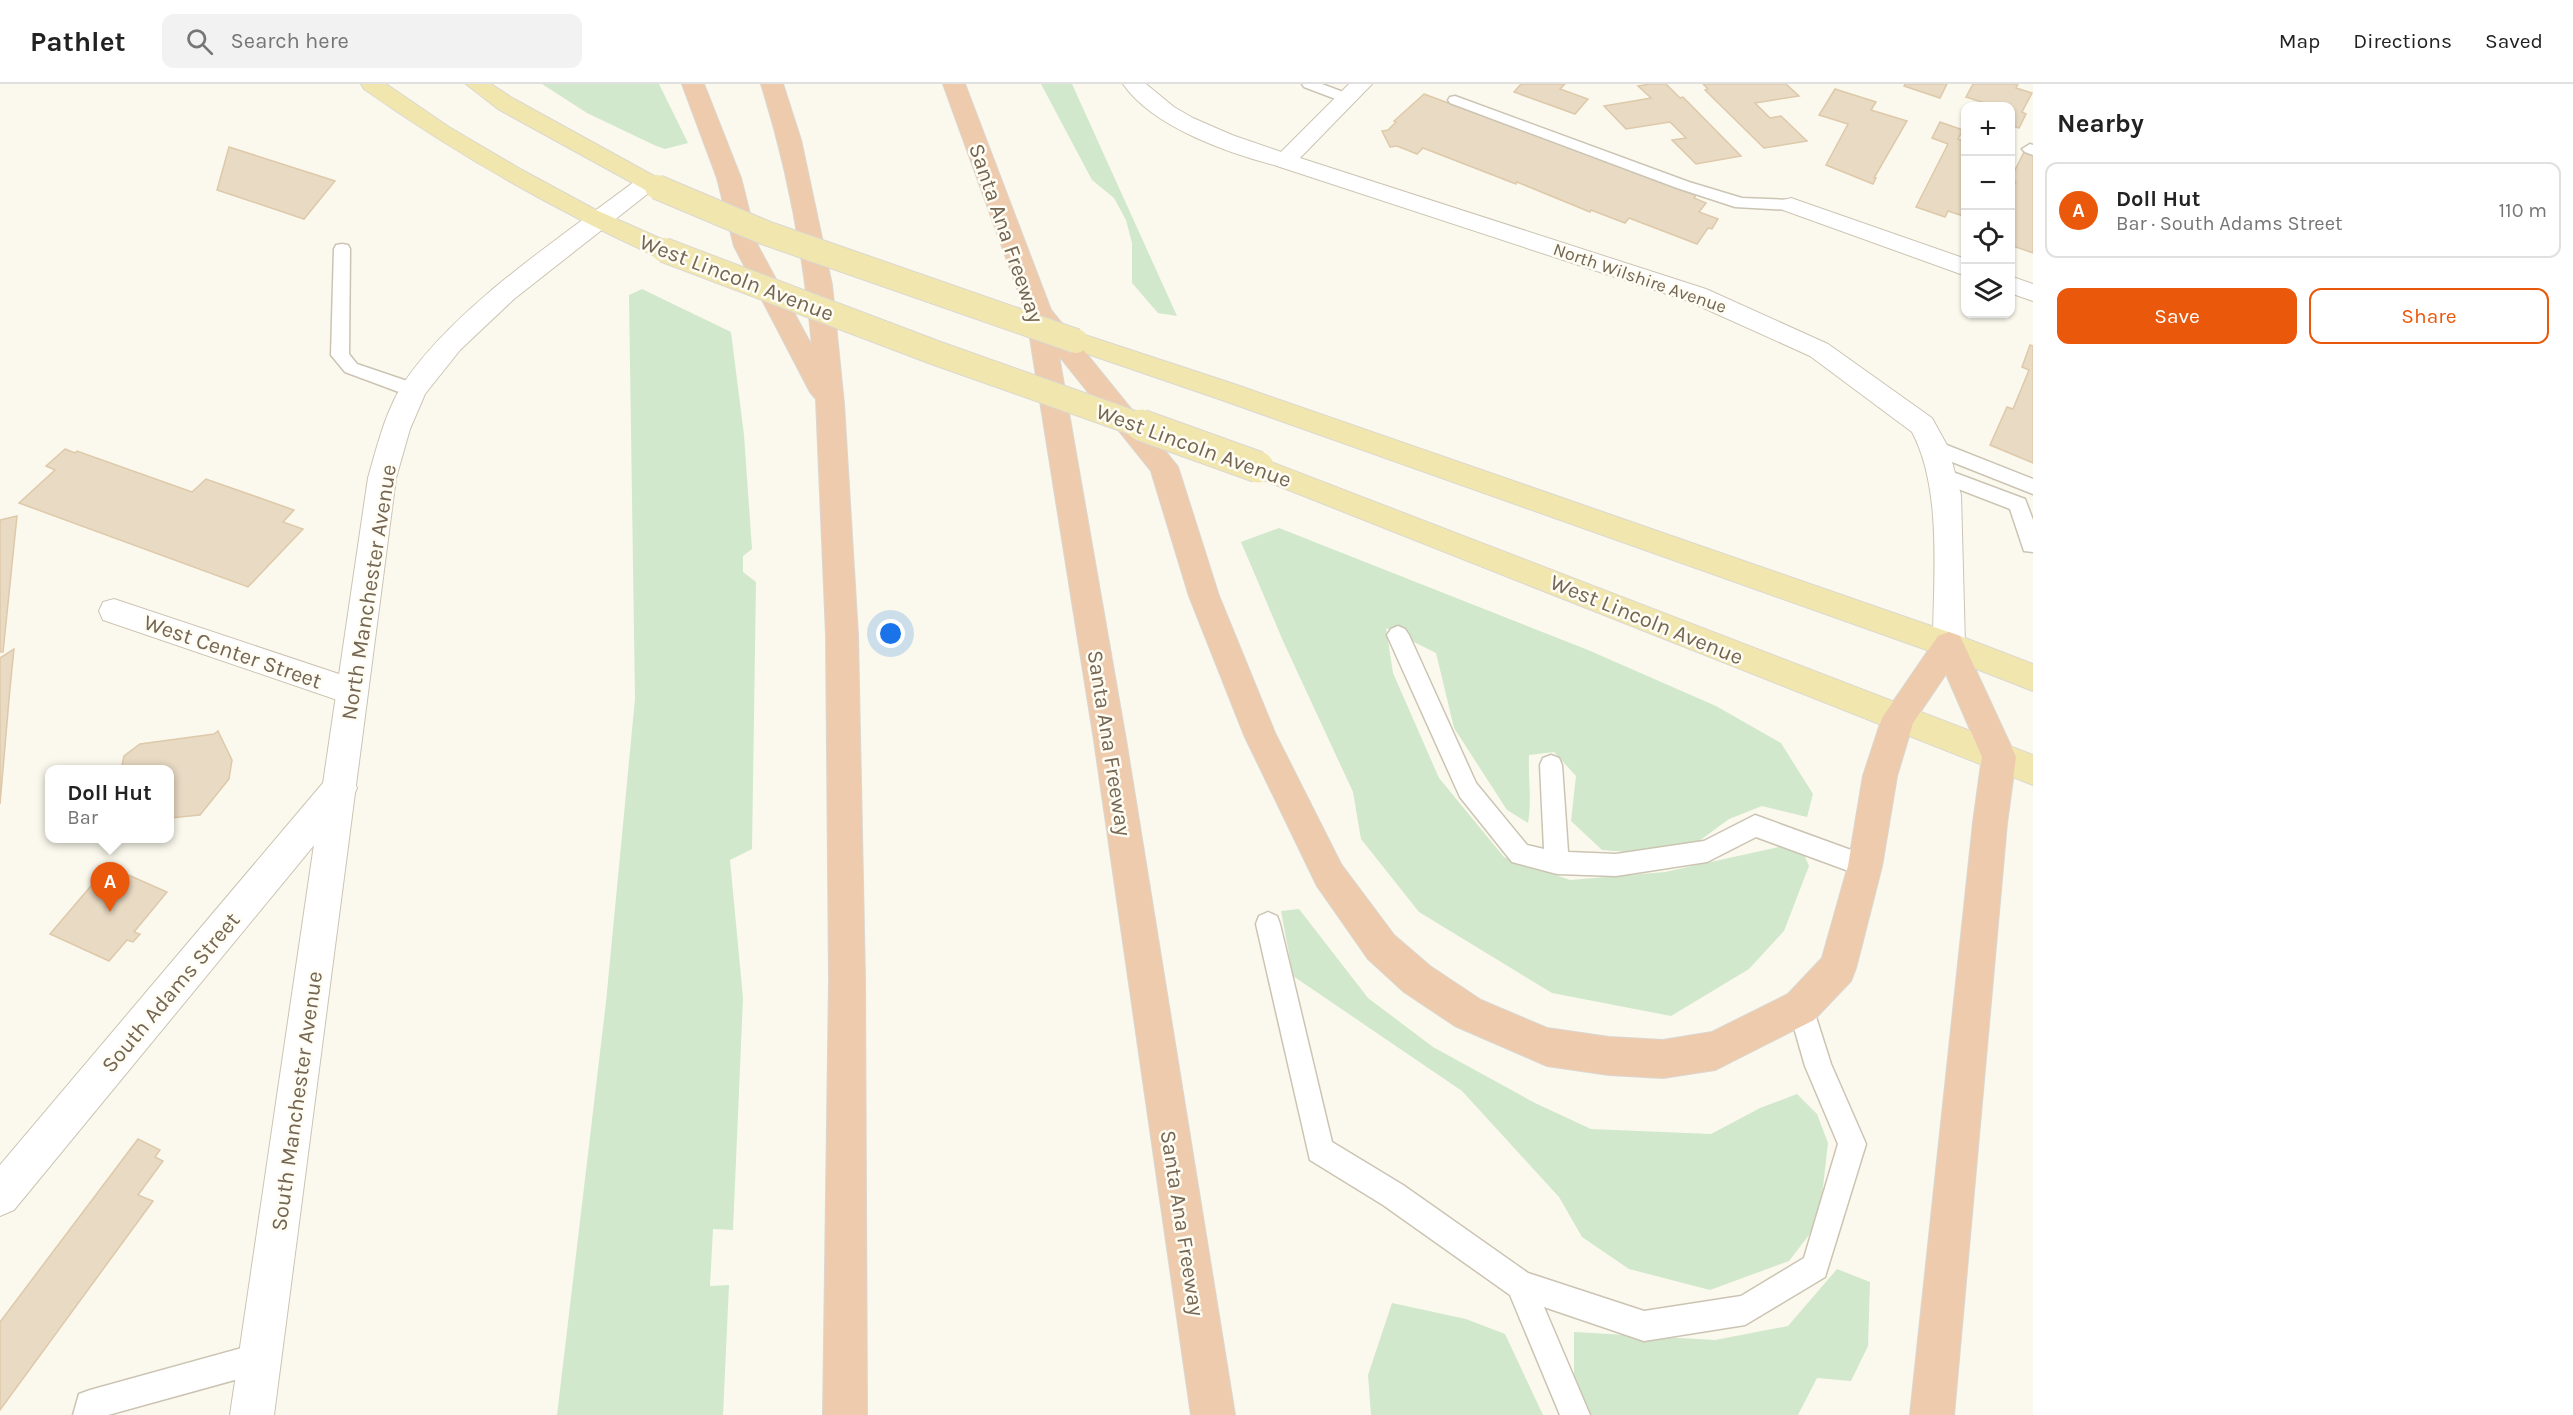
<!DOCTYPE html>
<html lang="en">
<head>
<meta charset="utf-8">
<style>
  body { margin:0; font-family:Karla,sans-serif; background:#f2f2f2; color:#222 }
  .controls { position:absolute; right:18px; top:18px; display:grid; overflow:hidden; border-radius:12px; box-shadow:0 2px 4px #0004 }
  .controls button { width:54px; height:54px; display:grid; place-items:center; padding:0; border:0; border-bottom:2px solid #e0e0e0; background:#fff; color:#222; font:30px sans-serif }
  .you { position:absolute; left:891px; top:550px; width:21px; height:21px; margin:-15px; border:4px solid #fff; border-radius:50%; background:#1a73e8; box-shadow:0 0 0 9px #1a73e833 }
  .badge { display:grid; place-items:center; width:39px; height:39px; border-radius:50%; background:#ea580c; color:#fff; font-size:20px; font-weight:700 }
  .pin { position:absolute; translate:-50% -50px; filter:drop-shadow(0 2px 3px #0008) }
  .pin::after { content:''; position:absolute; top:32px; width:21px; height:18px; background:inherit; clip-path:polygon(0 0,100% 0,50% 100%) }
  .popup { position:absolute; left:45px; top:681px; width:129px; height:78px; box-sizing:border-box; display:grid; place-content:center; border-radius:12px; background:#fff; filter:drop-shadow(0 2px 4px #0005); font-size:20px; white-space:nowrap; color:#767676 }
  .popup b { font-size:22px; color:#222 }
  .popup::after { content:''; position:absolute; left:50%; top:100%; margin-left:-12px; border:12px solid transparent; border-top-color:#fff }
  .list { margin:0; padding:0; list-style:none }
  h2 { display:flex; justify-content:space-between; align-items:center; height:78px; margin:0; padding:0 24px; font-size:26px }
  h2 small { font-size:20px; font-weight:400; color:#767676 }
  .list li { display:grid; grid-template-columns:39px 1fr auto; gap:18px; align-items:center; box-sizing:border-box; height:96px; margin:0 12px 12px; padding:0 12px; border:2px solid #e0e0e0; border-radius:12px }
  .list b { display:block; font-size:22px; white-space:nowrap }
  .list p { margin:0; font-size:20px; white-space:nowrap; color:#767676 }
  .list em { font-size:20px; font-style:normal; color:#767676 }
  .actions { display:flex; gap:12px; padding:18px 24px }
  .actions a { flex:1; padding:14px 0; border:2px solid #ea580c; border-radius:12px; text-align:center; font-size:21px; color:#ea580c }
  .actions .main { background:#ea580c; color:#fff }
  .icon { flex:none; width:33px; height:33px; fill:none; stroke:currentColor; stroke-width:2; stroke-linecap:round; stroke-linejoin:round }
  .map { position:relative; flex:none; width:2033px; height:1331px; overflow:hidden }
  header { display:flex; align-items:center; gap:36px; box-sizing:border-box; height:84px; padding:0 30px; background:#fff; border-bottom:2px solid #e0e0e0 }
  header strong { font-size:28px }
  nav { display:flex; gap:33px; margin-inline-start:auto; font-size:21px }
  .search { width:420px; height:54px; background:#f2f2f2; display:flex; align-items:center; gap:15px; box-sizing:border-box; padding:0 21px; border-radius:12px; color:#767676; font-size:22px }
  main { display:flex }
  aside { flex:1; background:#fff }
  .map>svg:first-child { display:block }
  .green { fill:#d1e8cc }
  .building { fill:#e8dac3; stroke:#dec9aa; stroke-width:1.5 }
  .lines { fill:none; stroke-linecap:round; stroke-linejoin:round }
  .service-casing { stroke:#ccc4b3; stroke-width:3 }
  .minor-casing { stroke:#ccc4b3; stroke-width:2 }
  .tertiary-casing { stroke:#ccc4b3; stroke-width:2 }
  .primary-casing { stroke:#dbd7d2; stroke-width:2 }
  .motorway-casing { stroke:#dbd7d2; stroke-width:2 }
  .service { fill:#fff; fill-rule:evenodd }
  .minor { fill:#fff; fill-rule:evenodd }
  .tertiary { fill:#fff; fill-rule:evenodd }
  .primary { fill:#f1e7ae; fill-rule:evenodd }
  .motorway { fill:#edcbac; fill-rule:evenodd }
  .primary-bridge-far1-casing { stroke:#dbd7d2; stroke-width:26; stroke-linecap:butt }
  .primary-bridge-casing { stroke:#dbd7d2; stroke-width:33; stroke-linecap:butt }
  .primary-bridge-far1 { stroke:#f1e7ae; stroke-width:24 }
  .primary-bridge { stroke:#f1e7ae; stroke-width:31 }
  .labels { text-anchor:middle; stroke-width:5; stroke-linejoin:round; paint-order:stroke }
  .far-street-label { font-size:18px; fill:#746652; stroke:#fefcf3 }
  .street-label { font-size:22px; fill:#746652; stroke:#fefcf3 }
</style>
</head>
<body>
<header>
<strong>Pathlet</strong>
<div class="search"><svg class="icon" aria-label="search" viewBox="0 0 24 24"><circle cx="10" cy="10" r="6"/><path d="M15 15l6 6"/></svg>Search here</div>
<nav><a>Map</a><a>Directions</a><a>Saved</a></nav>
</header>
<main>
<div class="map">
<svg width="2033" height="1331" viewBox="0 0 2033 1331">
  <rect width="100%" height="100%" fill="#fbf9ed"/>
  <g class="green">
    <polygon points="542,0 659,0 688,59 665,65 654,61 587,29"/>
    <polygon points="1041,0 1072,0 1177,232 1158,229 1132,199 1132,159 1126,136 1114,114 1092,96"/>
    <polygon points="642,205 731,248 744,351 752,465 743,472 743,488 756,498 752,765 730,776 743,914 733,1146 713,1145 710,1202 729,1201 723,1331 557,1331 606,918 635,615 629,211"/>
    <path d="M1279,444L1588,566L1716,622L1781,659L1813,710L1807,733L1762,722L1729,735L1695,760L1652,770L1602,766L1571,737L1576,692L1554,668L1529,671C1528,694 1532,716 1528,739L1507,726L1454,644L1436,569L1386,544L1393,589L1439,694L1504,773L1570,796L1665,788L1779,763L1803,768L1809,782L1784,847L1749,885L1671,932L1552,909L1419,828L1361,755L1353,708L1283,557L1241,458Z"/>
    <polygon points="1299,825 1368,914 1433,963 1535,1019 1591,1045 1711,1050 1760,1024 1797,1010 1817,1030 1828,1059 1819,1138 1789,1177 1710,1206 1629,1185 1582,1153 1559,1113 1462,1007 1293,892 1281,827"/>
    <polygon points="1837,1185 1870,1198 1868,1262 1851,1297 1817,1294 1798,1331 1585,1331 1574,1292 1574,1248 1715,1256 1788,1242"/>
    <polygon points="1392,1219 1466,1235 1505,1250 1543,1331 1371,1331 1368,1291"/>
  </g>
  <g class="building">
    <polygon points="1521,0 1565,0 1560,5 1588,15 1575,30 1514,8"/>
    <polygon points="1650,0 1666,0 1680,14 1683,13 1741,72 1696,80 1672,56 1686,54 1670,38 1626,45 1604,22 1651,14 1638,2"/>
    <polygon points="1703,0 1786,0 1799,12 1755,19 1770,34 1781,32 1807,57 1764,64 1705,6 1708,5"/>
    <polygon points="1905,0 1947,0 1940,14 1904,2"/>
    <polygon points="1973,0 2018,0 2016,4 2032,9 2022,28 2026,30 2019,44 2010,41 2010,22 1990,22 1991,21 1966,13"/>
    <polygon points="1835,5 1876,18 1871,26 1907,37 1874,94 1876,94 1873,100 1826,81 1848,40 1819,31"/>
    <polygon points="1424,10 1696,111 1694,114 1706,119 1699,128 1718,135 1712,145 1708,144 1697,160 1629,134 1625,139 1591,126 1590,128 1517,98 1516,100 1423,64 1417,70 1397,62 1390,63 1382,47 1388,46 1396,38 1394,37"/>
    <polygon points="1940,38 1963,46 1958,55 1966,58 1966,133 1948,127 1945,133 1916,123 1948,60 1932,54"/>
    <polygon points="229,63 335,97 304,135 217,106"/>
    <polygon points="2024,68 2033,71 2033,169 2010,161 2010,108 2016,98 2010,96 2010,88 2012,85 2015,86"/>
    <polygon points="2030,261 2033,262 2033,379 1990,361 2007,323 2013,325 2029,286 2022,283"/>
    <polygon points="65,365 75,369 77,367 192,408 206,395 294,426 283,438 303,445 248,503 19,419 55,386 46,382"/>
    <polygon points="17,432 3,568 0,568 0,436"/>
    <polygon points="14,565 10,604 0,720 0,574"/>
    <polygon points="218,647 232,676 229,695 200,731 170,734 170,686 121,686 124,672 140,660 214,650"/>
    <polygon points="108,782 167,808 134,848 140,850 133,858 127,856 109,877 50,850"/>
    <polygon points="138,1055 160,1066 155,1073 163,1077 138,1111 153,1117 0,1326 0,1238"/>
  </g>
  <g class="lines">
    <g class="service-casing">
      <g id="service">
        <polygon points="1302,0 1322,0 1351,11 1353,14 1346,18 1341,17 1304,3"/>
        <polygon points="1455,12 1689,98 1742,114 1791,116 1799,121 1791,126 1735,123 1677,104 1450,19 1448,16 1450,13"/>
        <polygon points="2030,60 2033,61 2033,71 2025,68 2022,65"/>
        <polygon points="342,160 348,161 350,165 349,270 357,280 419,301 422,306 419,311 413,312 407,311 345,288 331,271 334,165 336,161"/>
        <polygon points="1934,356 2033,395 2033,410 1927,368 1925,363 1927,358"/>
        <polygon points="1942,384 2025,415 2033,436 2033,468 2024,467 2010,425 1935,396 1932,391 1935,386"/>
        <polygon points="1398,542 1405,545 1409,551 1476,699 1527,761 1544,765 1540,681 1543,674 1551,671 1559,674 1562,681 1568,768 1616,770 1704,757 1755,731 1873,774 1877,782 1873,790 1865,793 1756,753 1707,778 1616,792 1557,790 1512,778 1460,713 1387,551 1391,545"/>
        <polygon points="1268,828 1277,832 1280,840 1332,1058 1403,1101 1528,1189 1644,1227 1741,1212 1804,1174 1838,1060 1805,982 1788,923 1792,914 1801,910 1810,914 1831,980 1866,1060 1825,1193 1745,1241 1644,1257 1544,1223 1590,1331 1560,1331 1510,1211 1383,1121 1310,1076 1256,840 1259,832"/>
        <polygon points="260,1259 270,1264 275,1274 270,1284 260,1289 108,1331 73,1331 79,1310 90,1306"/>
      </g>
    </g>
    <g class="minor-casing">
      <g id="minor">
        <path d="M1349,0H1372L1300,74L1706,205L1828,260L1932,334L1948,363L1961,411L1965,561L1960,570L1949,574L1938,570L1933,561C1933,495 1943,406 1912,348L1810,272L1688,217L1277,82L1274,77L1277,72Z"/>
        <polygon points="1791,114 1966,175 1966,192 1783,126 1779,121 1783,116"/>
        <polygon points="2010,192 2033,200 2033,217 2010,209"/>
        <polygon points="114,515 363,598 368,608 363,618 352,621 103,536 99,527 103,518"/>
        <polygon points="340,689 352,693 357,704 352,715 14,1126 0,1132 0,1081 328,693"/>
      </g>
    </g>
    <g class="tertiary-casing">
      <g id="tertiary">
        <path d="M1123,0H1146L1174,23L1193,34L1232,51L1293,72L1296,77L1293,82L1285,84C1234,71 1154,45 1123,0Z"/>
        <path d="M647,92L655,94L659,99L655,104L514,215L460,266L425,310L410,345L396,394L274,1331H230L368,394C377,363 385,328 403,300C456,221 563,152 639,94Z"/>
      </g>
    </g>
    <g class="primary-casing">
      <g id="primary">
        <path d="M361,0H386L449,43L522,86L596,126L673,160L676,166L673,172L664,174L655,172C553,125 456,70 364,5Z"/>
        <polygon points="466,0 491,0 514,15 665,98 669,103 665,108 657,110 649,108 498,25"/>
        <polygon points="1076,248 1234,300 1960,552 2033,580 2033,607 1938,570 1216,314 1067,263 1063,257 1067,251"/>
        <polygon points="1258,373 2033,671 2033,701 1248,390 1244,383 1248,376"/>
      </g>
    </g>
    <g class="motorway-casing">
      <g id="motorway">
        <path d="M682,0H704L741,94L758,162L812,262C804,173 788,85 761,0H783L801,56L832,201L844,320L858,551L865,896L867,1331H823L829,896L826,551L816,315L810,308L734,162L717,94Z"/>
        <polygon points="943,0 965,0 1051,226 1178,383 1219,512 1275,649 1341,780 1394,851 1430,882 1481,916 1547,944 1609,953 1663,956 1712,948 1788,910 1822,874 1848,782 1863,692 1882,634 1938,552 1949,548 1960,552 2016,673 2007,739 1954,1331 1910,1331 1973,739 1982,673 1946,590 1913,639 1897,692 1882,782 1856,884 1851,897 1814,936 1715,986 1663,994 1609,991 1547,982 1455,942 1404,908 1368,875 1317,802 1244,651 1189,512 1151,387 1059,272 1126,656 1235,1331 1191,1331 1094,656 1026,229"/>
      </g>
    </g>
    <use href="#service" class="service"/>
    <use href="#minor" class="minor"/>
    <use href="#tertiary" class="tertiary"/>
    <use href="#primary" class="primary"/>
    <use href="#motorway" class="motorway"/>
    <g class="primary-bridge-far1-casing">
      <g id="primary-bridge-far1">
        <polyline points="657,103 766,149 1076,257"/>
        <polyline points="664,166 936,269 1145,343"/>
      </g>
    </g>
    <g class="primary-bridge-casing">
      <polyline id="primary-bridge" points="1141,341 1258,383"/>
    </g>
    <use href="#primary-bridge-far1" class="primary-bridge-far1"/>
    <use href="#primary-bridge" class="primary-bridge"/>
  </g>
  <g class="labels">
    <g class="far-street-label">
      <text transform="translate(1640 194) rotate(19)" y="6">North Wilshire Avenue</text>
    </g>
    <g class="street-label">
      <text transform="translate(1007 149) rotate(71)" y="8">Santa Ana Freeway</text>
      <text transform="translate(737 193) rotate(21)" y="8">West Lincoln Avenue</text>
      <text transform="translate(1194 361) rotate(20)" y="8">West Lincoln Avenue</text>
      <text transform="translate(368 508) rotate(-81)" y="8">North Manchester Avenue</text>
      <text transform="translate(1647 535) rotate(22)" y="8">West Lincoln Avenue</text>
      <text transform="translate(233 567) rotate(19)" y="8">West Center Street</text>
      <text transform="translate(1110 659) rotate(81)" y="8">Santa Ana Freeway</text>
      <text transform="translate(170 908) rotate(-50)" y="8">South Adams Street</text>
      <text transform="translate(296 1017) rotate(-82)" y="8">South Manchester Avenue</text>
      <text transform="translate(1183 1139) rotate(81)" y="8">Santa Ana Freeway</text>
    </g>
  </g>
</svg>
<div class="controls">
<button>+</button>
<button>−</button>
<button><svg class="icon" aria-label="locate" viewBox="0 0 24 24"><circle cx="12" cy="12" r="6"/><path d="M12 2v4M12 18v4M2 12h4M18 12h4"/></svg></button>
<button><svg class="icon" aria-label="layers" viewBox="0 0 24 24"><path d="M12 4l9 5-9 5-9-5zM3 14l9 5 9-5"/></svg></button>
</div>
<div class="you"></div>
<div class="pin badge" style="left:110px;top:828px">A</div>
<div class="popup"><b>Doll Hut</b>Bar</div>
</div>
<aside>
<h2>Nearby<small></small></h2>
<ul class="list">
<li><span class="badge">A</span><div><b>Doll Hut</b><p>Bar · South Adams Street</p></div><em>110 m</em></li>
</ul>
<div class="actions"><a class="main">Save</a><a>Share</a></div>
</aside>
</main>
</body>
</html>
